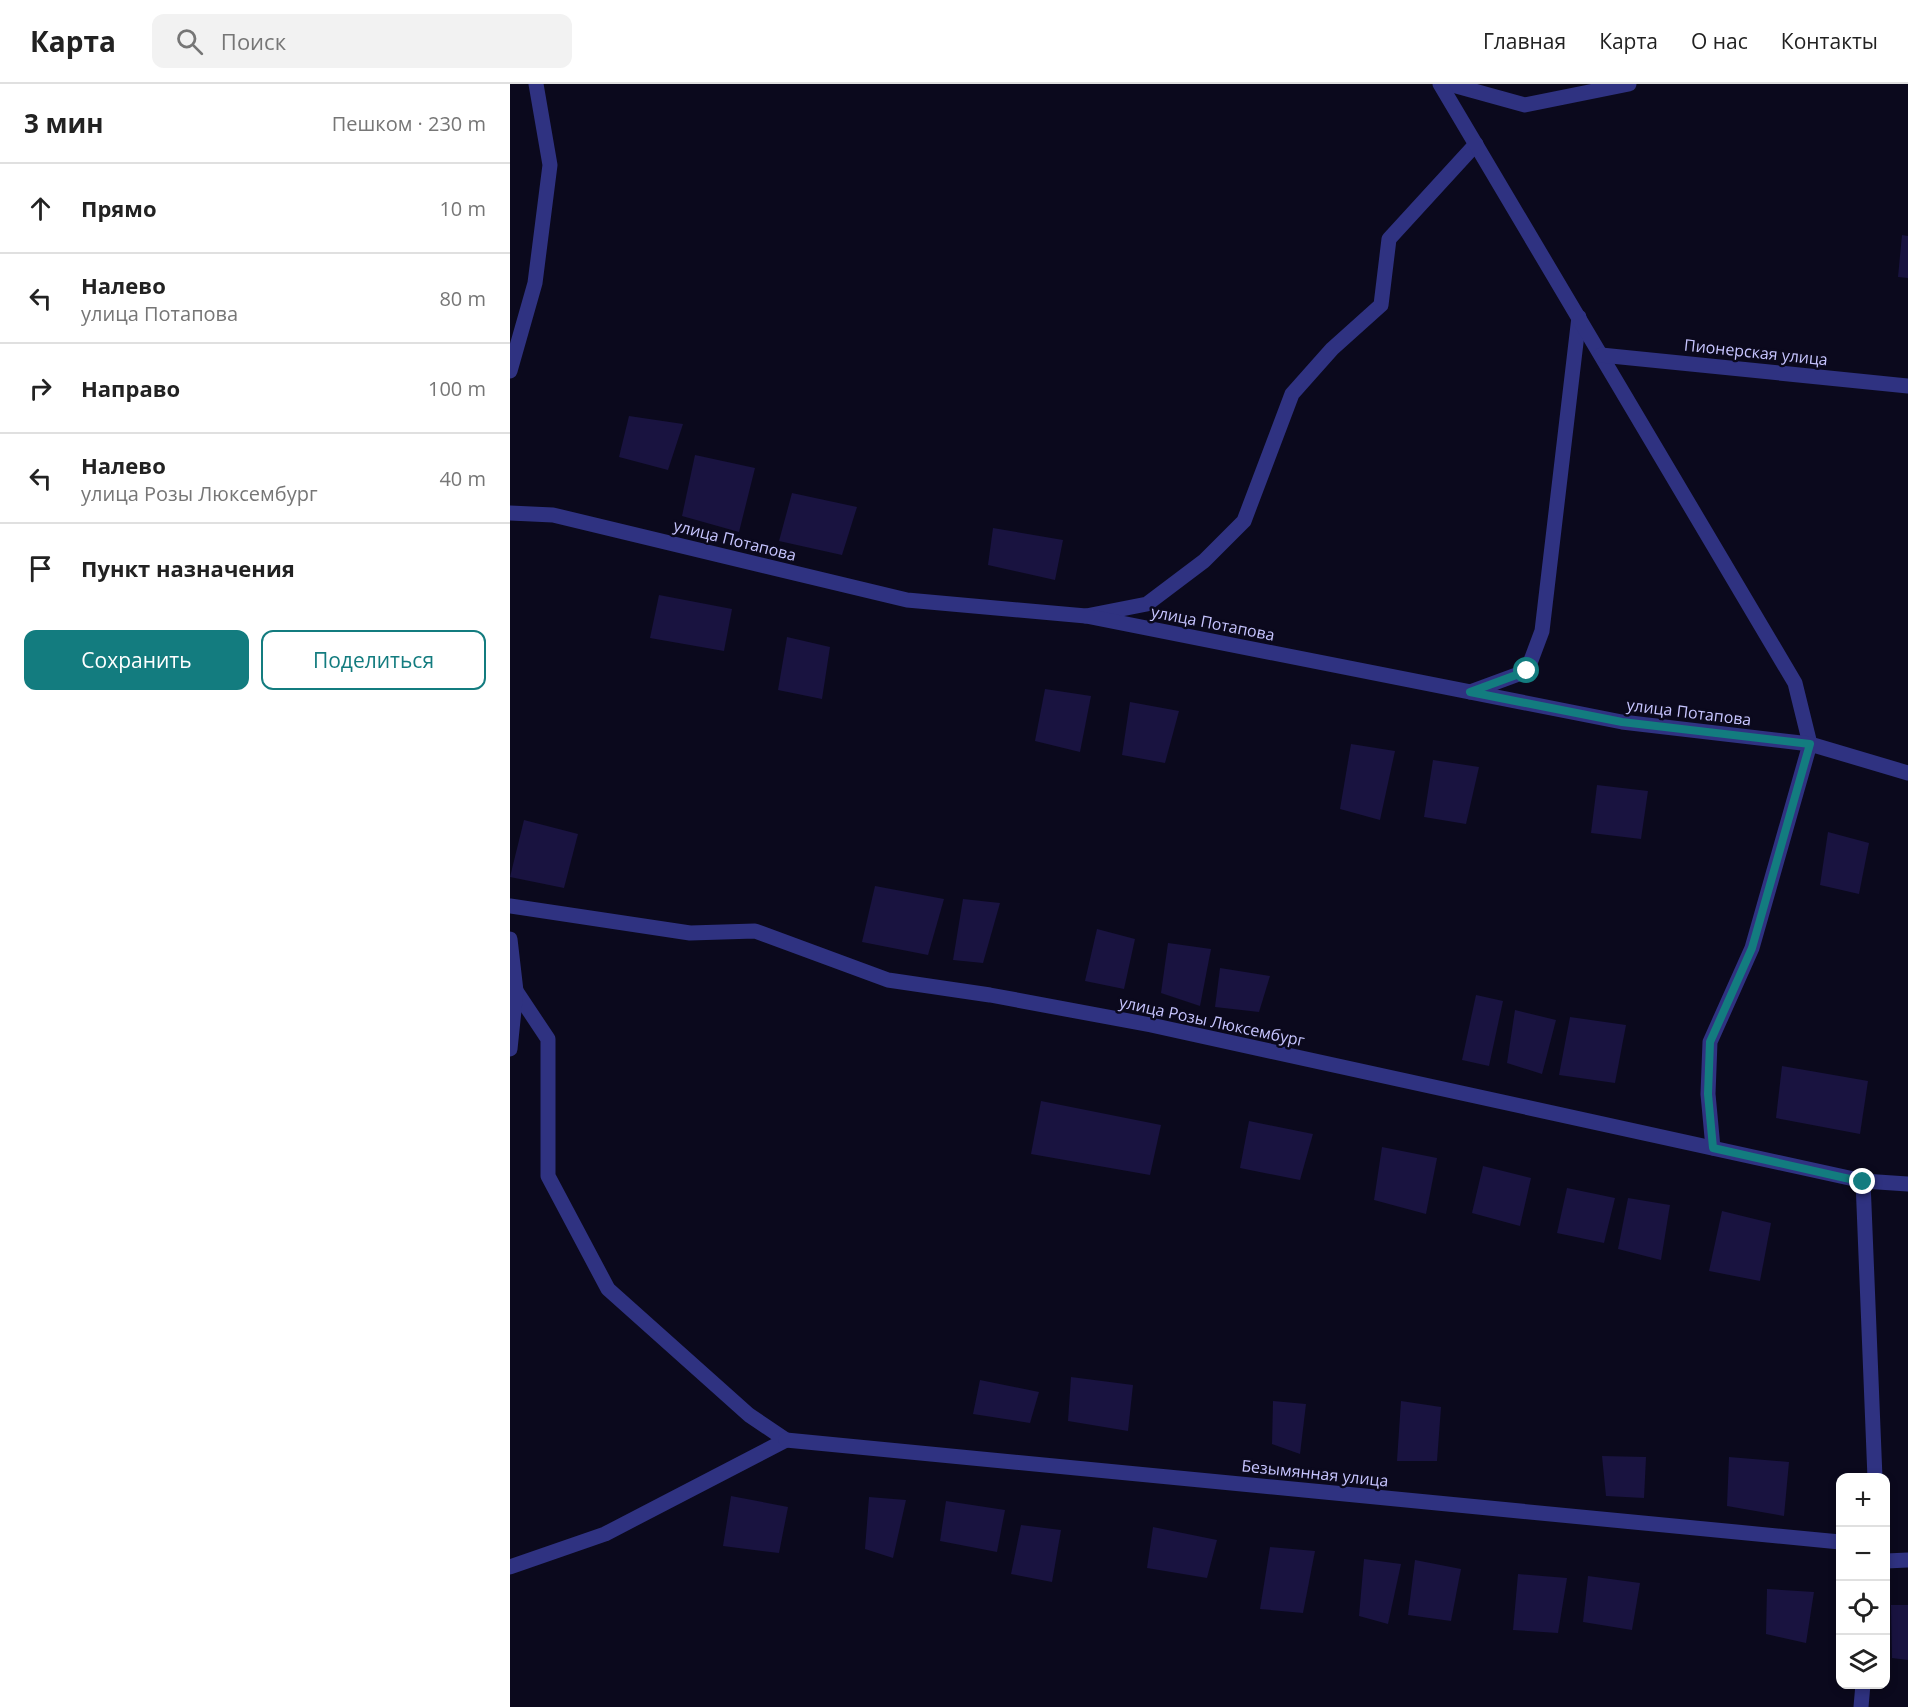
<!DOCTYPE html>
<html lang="ru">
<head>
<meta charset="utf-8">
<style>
  body { margin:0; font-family:"Open Sans",sans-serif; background:#f2f2f2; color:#222 }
  .controls { position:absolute; right:18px; bottom:18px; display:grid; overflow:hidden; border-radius:12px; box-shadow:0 3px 9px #0003 }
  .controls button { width:54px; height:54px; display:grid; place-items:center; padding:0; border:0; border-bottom:2px solid #e0e0e0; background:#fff; color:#222; font:30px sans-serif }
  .stop { position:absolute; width:18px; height:18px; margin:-14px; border:4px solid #137c7f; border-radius:50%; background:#fff }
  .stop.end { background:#137c7f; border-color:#fff; box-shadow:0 2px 6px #0008 }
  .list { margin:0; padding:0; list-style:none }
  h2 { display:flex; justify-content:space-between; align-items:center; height:78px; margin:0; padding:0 24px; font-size:26px }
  h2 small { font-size:20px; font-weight:400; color:#767676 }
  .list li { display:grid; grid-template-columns:39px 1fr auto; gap:18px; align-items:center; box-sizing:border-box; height:90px; padding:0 24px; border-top:2px solid #e0e0e0 }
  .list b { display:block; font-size:22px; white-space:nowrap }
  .list p { margin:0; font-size:20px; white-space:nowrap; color:#767676 }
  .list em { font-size:20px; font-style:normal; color:#767676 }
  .actions { display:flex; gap:12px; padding:18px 24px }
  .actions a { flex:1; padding:14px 0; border:2px solid #137c7f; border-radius:12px; text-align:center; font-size:21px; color:#137c7f }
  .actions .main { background:#137c7f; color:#fff }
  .icon { flex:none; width:33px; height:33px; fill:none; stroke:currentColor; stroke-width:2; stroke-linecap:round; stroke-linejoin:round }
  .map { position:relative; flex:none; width:1398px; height:1623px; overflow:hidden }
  header { display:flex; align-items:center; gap:36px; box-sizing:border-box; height:84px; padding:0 30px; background:#fff; border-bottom:2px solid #e0e0e0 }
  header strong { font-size:28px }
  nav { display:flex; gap:33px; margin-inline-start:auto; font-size:21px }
  .search { width:420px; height:54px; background:#f2f2f2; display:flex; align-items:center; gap:15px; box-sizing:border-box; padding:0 21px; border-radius:12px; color:#767676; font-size:22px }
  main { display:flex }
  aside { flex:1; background:#fff }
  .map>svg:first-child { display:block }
  .building { fill:#191340 }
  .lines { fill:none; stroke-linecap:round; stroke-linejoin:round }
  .lane { stroke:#2f3281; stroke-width:15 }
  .street { stroke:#2f3281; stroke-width:15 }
  .route { stroke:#137c7f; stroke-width:8 }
  .labels { text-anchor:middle; stroke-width:5; stroke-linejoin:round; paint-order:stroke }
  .street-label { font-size:16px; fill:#c7c5ff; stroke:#0b091d }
</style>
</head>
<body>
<header>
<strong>Карта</strong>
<div class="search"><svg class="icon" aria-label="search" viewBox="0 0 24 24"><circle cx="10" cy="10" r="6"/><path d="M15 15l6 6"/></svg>Поиск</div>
<nav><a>Главная</a><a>Карта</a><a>О нас</a><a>Контакты</a></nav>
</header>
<main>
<aside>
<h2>3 мин<small>Пешком · 230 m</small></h2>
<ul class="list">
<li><svg class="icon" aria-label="ahead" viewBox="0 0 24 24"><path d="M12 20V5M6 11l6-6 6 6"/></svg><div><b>Прямо</b></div><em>10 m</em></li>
<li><svg class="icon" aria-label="left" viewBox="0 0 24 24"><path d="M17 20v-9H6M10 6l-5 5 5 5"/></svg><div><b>Налево</b><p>улица Потапова</p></div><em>80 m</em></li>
<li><svg class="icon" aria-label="right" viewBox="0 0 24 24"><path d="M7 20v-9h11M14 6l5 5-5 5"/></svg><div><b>Направо</b></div><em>100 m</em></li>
<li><svg class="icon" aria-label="left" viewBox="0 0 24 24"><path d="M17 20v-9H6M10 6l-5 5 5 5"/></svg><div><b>Налево</b><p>улица Розы Люксембург</p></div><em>40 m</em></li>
<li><svg class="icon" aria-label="arrive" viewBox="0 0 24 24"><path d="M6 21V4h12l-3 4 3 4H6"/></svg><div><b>Пункт назначения</b></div></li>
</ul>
<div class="actions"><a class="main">Сохранить</a><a>Поделиться</a></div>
</aside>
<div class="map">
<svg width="1398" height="1623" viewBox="0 0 1398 1623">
  <rect width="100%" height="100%" fill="#0b091d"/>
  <g class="building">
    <polygon points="1392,151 1398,152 1398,194 1388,193"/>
    <polygon points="119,332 173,340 158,386 109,373"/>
    <polygon points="185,371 245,384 229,448 172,432"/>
    <polygon points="282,409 347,423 332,471 269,457"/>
    <polygon points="483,444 553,456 545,496 478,481"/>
    <polygon points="149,511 222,525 214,567 140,554"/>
    <polygon points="277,553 320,563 312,615 268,606"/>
    <polygon points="535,605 581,612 570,668 525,657"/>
    <polygon points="620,618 669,627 655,679 612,671"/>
    <polygon points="841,660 885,667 870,736 830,725"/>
    <polygon points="923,676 969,683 956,740 914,733"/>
    <polygon points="1087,701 1138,707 1131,755 1081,749"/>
    <polygon points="14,736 68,750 54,804 0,793"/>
    <polygon points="1318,748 1359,759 1349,810 1310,801"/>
    <polygon points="365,802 434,815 418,871 352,858"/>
    <polygon points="453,815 490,819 473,879 443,876"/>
    <polygon points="587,845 625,855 614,905 575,897"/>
    <polygon points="658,859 701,865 690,922 651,909"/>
    <polygon points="710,884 760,892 749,928 705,923"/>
    <polygon points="966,911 993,917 979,982 952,976"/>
    <polygon points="1005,926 1046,936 1032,990 997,979"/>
    <polygon points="1060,933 1116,941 1105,999 1049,991"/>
    <polygon points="1272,982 1358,997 1350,1050 1266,1034"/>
    <polygon points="531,1017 651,1041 640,1091 521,1070"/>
    <polygon points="739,1037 803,1050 790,1096 730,1084"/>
    <polygon points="872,1063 927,1074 916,1130 864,1116"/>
    <polygon points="973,1082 1021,1094 1010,1142 962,1129"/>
    <polygon points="1057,1104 1105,1114 1094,1159 1047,1149"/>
    <polygon points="1118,1114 1160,1121 1151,1176 1108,1165"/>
    <polygon points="1212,1127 1261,1139 1250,1197 1199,1187"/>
    <polygon points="561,1293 623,1301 618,1347 558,1337"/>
    <polygon points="470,1296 529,1308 520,1339 463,1330"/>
    <polygon points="763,1317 796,1320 790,1370 762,1360"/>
    <polygon points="891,1317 931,1323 927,1377 887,1377"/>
    <polygon points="1092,1372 1136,1373 1134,1414 1096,1412"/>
    <polygon points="1219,1373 1279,1378 1274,1432 1217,1422"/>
    <polygon points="221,1412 278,1423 269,1469 213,1462"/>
    <polygon points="359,1413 396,1416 383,1474 355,1465"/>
    <polygon points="436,1417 495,1426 487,1468 430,1457"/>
    <polygon points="511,1441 551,1446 542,1498 501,1490"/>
    <polygon points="643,1443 707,1456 697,1494 637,1484"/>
    <polygon points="760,1463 805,1467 793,1529 750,1525"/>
    <polygon points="854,1475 891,1480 878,1540 849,1532"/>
    <polygon points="905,1476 951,1485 941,1537 898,1531"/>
    <polygon points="1008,1490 1057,1494 1048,1549 1003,1546"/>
    <polygon points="1078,1492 1130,1499 1122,1546 1073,1538"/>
    <polygon points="1257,1505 1304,1508 1296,1559 1256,1550"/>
    <polygon points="1381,1521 1398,1521 1398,1576 1382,1574"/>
  </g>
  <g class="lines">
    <g class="lane">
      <polyline points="939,0 1015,21 1119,0"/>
      <polyline points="0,287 25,199 40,81 26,0"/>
      <polyline points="576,532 637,520 694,477 734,437 782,310 822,265 871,221 879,155 966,60"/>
      <polyline points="960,608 1017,587 1032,547 1069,233"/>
      <polyline points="0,905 6,907 38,955 38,1092 98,1205 239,1331 276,1356 95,1450 0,1483"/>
    </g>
    <g class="street">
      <polyline points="930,0 1285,599 1300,660 1242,864 1200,958 1198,1010 1203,1064"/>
      <polyline points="1091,271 1398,302"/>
      <polyline points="0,429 43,431 397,516 576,532 1112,638 1300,660 1398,689"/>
      <polyline points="0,822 180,849 245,847 378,896 480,911 641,941 1353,1097 1398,1100"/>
      <polyline points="0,855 6,907 0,965"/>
      <polyline points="1353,1097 1365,1394"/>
      <polyline points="276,1356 1330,1458"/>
      <polyline points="1376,1477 1398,1476"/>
      <polyline points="1351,1623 1353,1600"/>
    </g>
  </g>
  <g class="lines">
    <polyline class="route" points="1017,587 960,608 1112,638 1300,660 1242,864 1200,958 1198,1010 1203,1064 1353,1098"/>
  </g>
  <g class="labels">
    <g class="street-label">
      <text transform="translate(1246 268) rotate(6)" y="6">Пионерская улица</text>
      <text transform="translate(225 456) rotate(14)" y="6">улица Потапова</text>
      <text transform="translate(703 539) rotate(11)" y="6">улица Потапова</text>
      <text transform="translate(1179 628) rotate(7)" y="6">улица Потапова</text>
      <text transform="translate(702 937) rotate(12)" y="6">улица Розы Люксембург</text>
      <text transform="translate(805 1389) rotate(6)" y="6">Безымянная улица</text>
    </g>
  </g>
</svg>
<div class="controls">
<button>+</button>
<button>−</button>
<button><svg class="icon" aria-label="locate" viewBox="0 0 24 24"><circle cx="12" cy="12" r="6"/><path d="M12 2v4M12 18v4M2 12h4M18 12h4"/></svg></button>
<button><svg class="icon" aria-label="layers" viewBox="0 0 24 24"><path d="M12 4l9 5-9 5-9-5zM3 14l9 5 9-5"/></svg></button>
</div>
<div class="stop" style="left:1017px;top:587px"></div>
<div class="stop end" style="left:1353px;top:1098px"></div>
</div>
</main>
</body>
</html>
